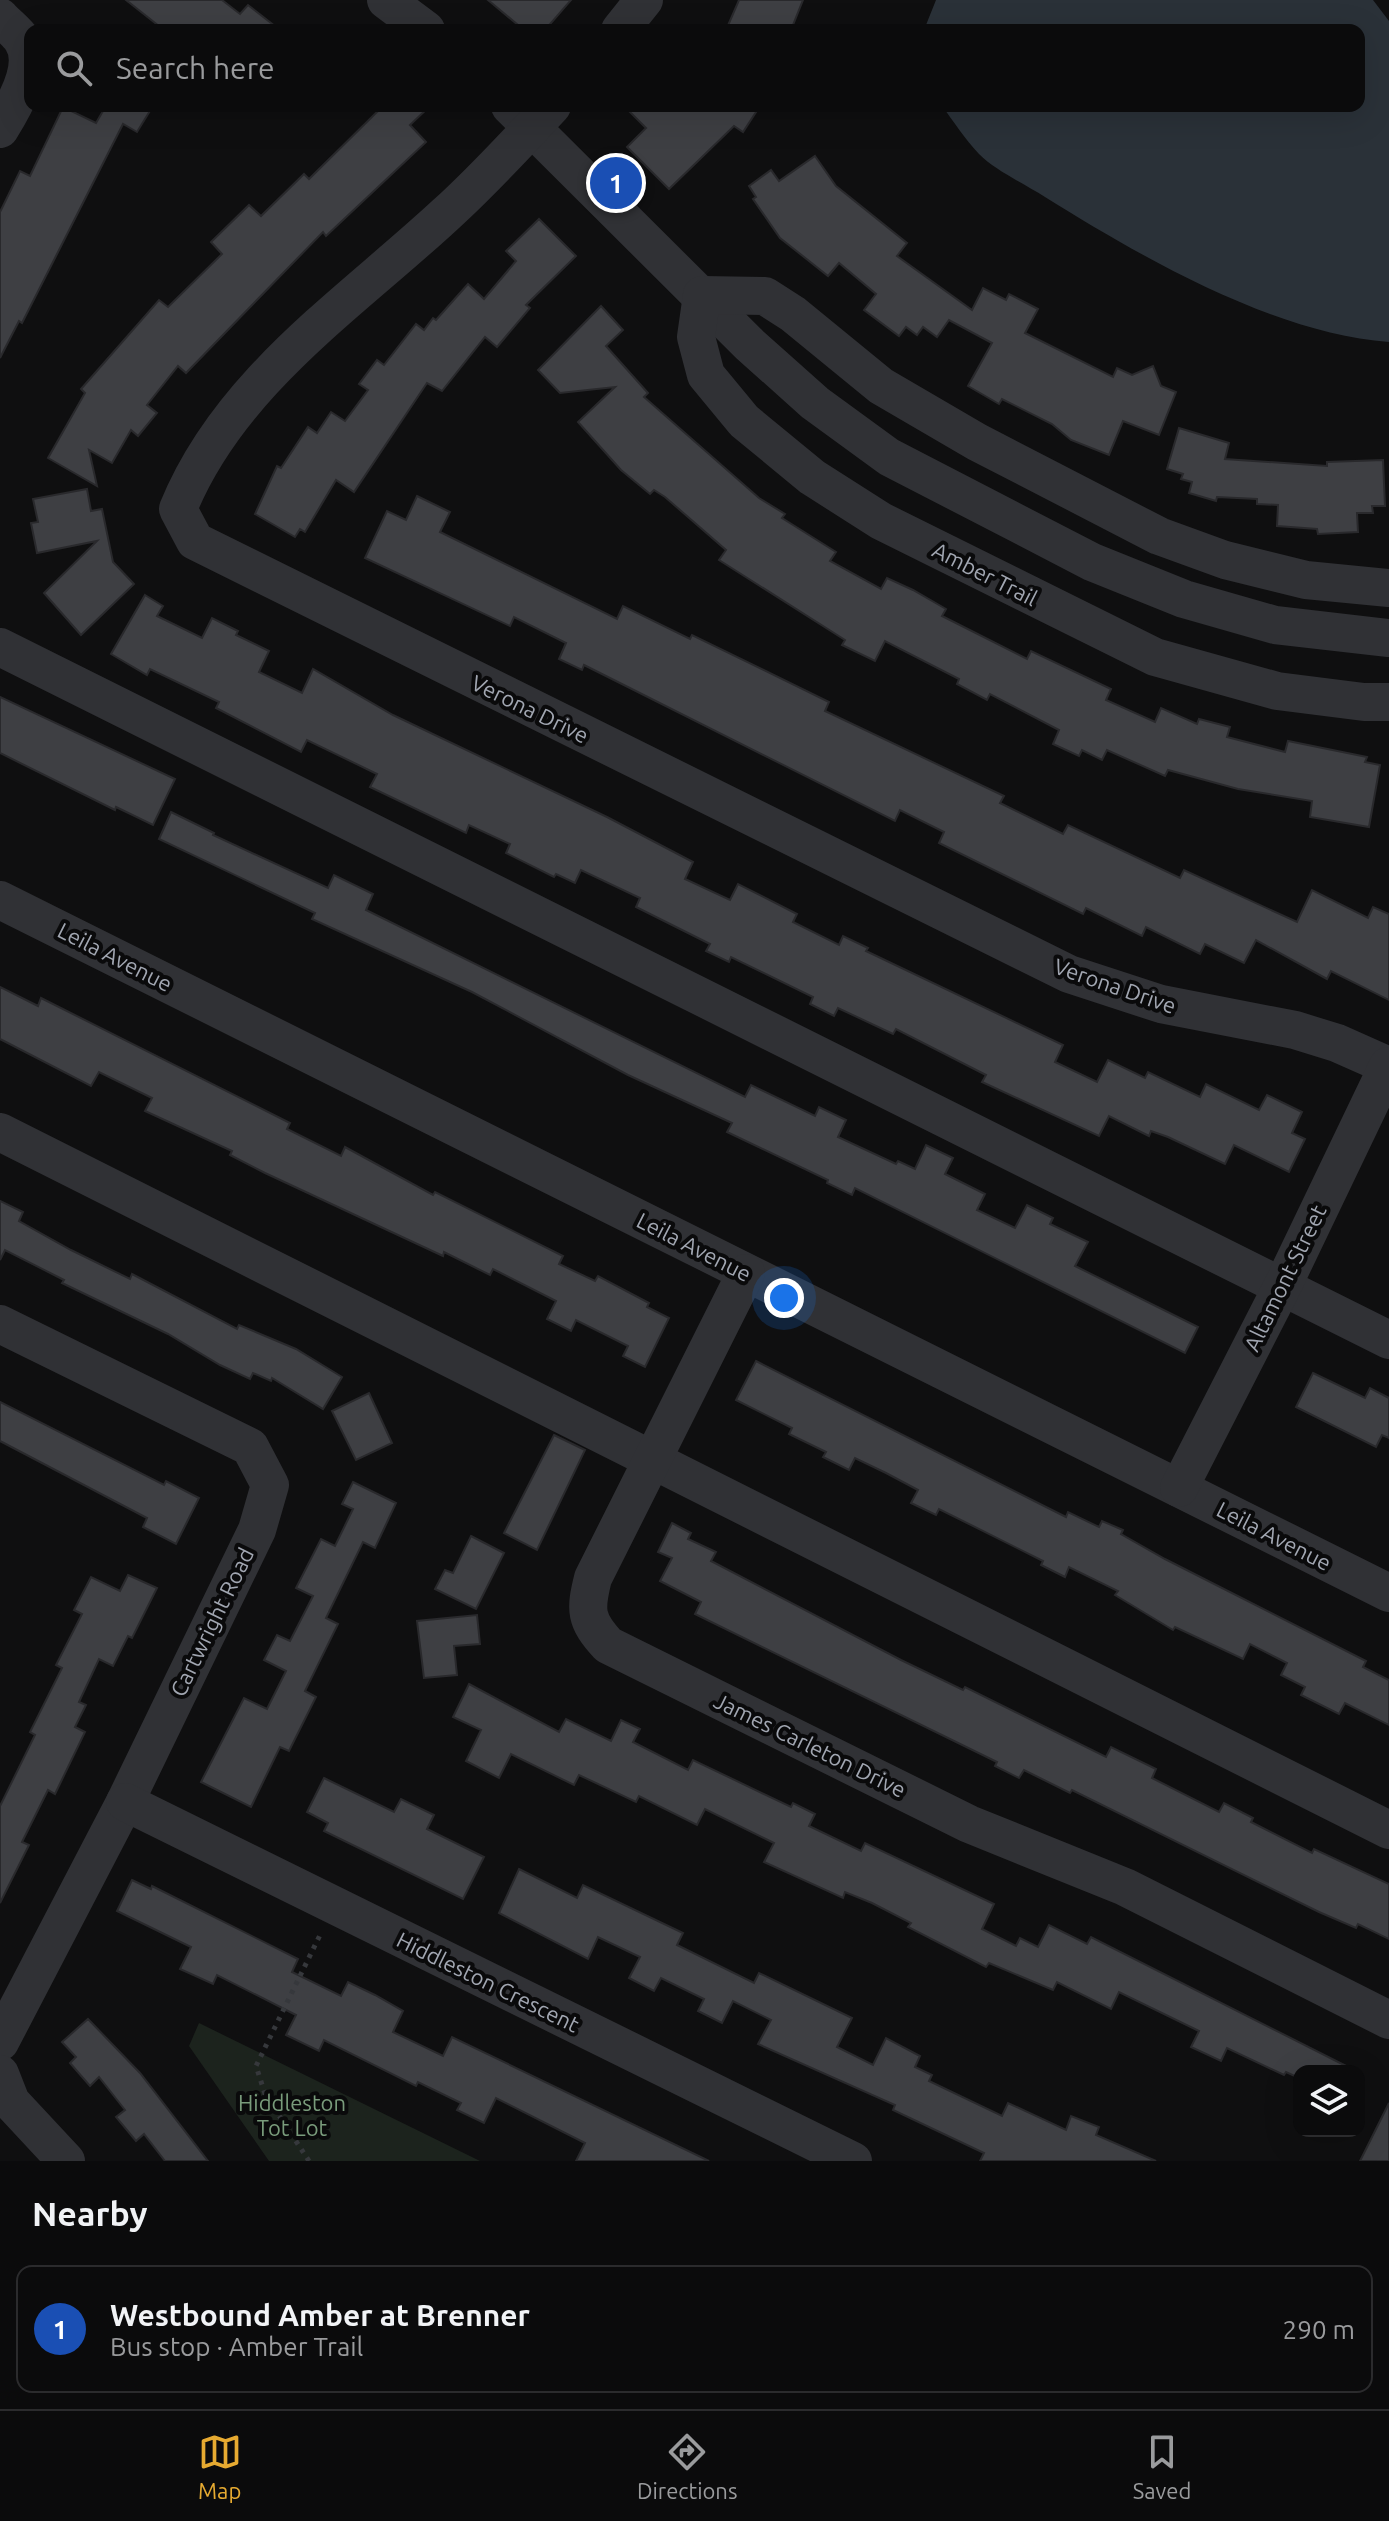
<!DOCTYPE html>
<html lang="en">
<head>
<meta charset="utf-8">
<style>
  body { margin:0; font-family:Ubuntu,sans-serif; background:#19191a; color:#f1f3f6 }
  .controls { position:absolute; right:24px; bottom:24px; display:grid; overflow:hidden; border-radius:16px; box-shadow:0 8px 32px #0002 }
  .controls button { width:72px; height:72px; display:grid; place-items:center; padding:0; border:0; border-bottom:2px solid #2b2b2d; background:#0b0b0c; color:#f1f3f6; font:40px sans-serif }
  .you { position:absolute; left:784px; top:1298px; width:28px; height:28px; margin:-20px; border:6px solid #fff; border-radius:50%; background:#1a73e8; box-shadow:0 0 0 12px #1a73e833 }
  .badge { display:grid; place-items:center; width:52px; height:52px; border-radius:50%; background:#e6aa31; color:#fff; font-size:26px; font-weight:700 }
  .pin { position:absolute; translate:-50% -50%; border:4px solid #fff; box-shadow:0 2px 8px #0006 }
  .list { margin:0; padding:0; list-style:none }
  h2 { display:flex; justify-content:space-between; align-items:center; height:104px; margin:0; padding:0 32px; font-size:34px }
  h2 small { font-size:26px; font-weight:400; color:#9a9b9d }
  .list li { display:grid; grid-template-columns:52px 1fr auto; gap:24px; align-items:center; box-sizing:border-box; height:128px; margin:0 16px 16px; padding:0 16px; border:2px solid #2b2b2d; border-radius:16px }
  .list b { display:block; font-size:30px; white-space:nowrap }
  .list p { margin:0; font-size:26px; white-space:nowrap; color:#9a9b9d }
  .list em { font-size:26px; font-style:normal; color:#9a9b9d }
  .icon { flex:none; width:44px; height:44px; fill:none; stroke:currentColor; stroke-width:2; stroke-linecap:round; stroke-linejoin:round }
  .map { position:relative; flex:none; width:1389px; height:2161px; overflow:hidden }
  .search { position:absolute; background:#0b0b0c; box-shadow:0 8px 32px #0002; left:24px; right:24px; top:24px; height:88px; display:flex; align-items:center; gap:20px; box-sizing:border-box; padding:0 28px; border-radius:16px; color:#9a9b9d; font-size:30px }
  .sheet { height:248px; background:#0b0b0c }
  nav { display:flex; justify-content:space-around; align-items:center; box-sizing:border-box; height:112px; border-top:2px solid #2b2b2d; background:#0b0b0c; font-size:22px; color:#9a9b9d }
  nav a { display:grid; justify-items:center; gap:4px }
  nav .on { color:#e6aa31 }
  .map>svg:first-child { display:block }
  .green { fill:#1c231d }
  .water { fill:#2a3138 }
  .building { fill:#3e3f43; stroke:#29292c; stroke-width:2 }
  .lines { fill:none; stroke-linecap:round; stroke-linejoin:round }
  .path { stroke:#36383c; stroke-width:5; stroke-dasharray:4 6; stroke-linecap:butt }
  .minor { stroke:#303135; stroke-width:38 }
  .labels { text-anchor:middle; stroke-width:8; stroke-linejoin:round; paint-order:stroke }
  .street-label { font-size:22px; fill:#a1a6b1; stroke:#0a0a0b }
  .park-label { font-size:22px; fill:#799b7b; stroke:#0a0a0b }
</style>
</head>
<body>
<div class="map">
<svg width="1389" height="2161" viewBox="0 0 1389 2161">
  <rect width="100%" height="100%" fill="#0f0f10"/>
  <polygon class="green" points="199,2023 480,2161 269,2161 189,2046"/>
  <path class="water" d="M936,0H1373L1389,21V342C1273,333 1143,258 1045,197C1025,184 996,171 979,154C965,139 954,122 942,106H1359V30H924Z"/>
  <g class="building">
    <polygon points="126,0 222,0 240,14 248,5 280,30 164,30"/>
    <polygon points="488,0 571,0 545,30 524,30"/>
    <polygon points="739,0 803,0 791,30 726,30"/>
    <polygon points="94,106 153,106 137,132 123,124 22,323 19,321 0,358 0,212 20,171 30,176 63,107 96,123 103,111"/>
    <polygon points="383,106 430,106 410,125 426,142 326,236 323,232 186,373 178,366 147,405 157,413 138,436 131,430 112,463 89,450 97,486 48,458 85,393 81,389 159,300 168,307 222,254 211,242 249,205 261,216 304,174 309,179"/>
    <polygon points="624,106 760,106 743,132 734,126 669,189 627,147 646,128"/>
    <polygon points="815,156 836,186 907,243 897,256 972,310 983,288 1006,300 1009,294 1038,309 1025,333 1113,377 1117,368 1132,375 1153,366 1161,386 1176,392 1159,435 1123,421 1109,455 1071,440 1052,424 1002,399 999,404 968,386 992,343 949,320 937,337 923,327 917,335 906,327 899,336 864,310 876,294 839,263 828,276 780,238 753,199 756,197 749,186 771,170 779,181"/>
    <polygon points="539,219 576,256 526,305 530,308 497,347 485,337 442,391 427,383 354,492 336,480 305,532 300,529 295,537 255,514 277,466 281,468 308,427 317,433 331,412 345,421 368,390 359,384 377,360 384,365 416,324 424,330 433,318 436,320 468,284 484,299 516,261 506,251"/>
    <polygon points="601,306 623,330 606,346 648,393 644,397 759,498 785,514 782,518 836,552 830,561 881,589 887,578 913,590 946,609 942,616 1027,659 1031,651 1111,689 1106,700 1155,722 1161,708 1197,724 1199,719 1230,727 1227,737 1285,752 1288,741 1367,757 1365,762 1380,765 1369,827 1310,817 1312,801 1238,789 1168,770 1165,776 1107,750 1102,760 1082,750 1079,756 1053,744 1059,730 990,694 987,700 957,684 959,679 885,641 875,661 842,645 845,640 719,560 726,550 665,497 654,490 650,494 621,470 578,422 615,387 560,393 538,370"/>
    <polygon points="1179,428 1229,443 1225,459 1327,466 1327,462 1383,460 1385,506 1372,506 1373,513 1357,513 1358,532 1318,534 1317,529 1277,526 1278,505 1257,504 1257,499 1217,497 1216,501 1189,493 1192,482 1181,479 1183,474 1167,469"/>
    <polygon points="87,489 91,511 102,509 113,562 134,584 81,635 44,593 97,541 37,553 31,523 38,522 33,499"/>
    <polygon points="417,496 450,512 440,532 617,619 623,606 690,639 692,635 829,702 825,711 1004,796 1000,803 1063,834 1068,825 1180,878 1184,870 1297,922 1312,890 1368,918 1373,907 1389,914 1389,1000 1331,971 1327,979 1256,940 1244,963 1205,944 1200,954 1146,927 1142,936 1086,908 1083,914 939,843 944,832 900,810 895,821 584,665 582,670 559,659 566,643 514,617 510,626 365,558 387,511 406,520"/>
    <polygon points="145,595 163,606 157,616 202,638 212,618 238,631 236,635 269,651 259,672 302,693 313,669 393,715 607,817 693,862 685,879 730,900 738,884 797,914 793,922 839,945 843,936 868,948 866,951 1063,1045 1055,1062 1097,1082 1108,1060 1145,1078 1148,1072 1200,1097 1206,1084 1259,1110 1267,1095 1302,1112 1292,1133 1305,1139 1289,1172 1234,1145 1225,1164 1168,1137 1151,1131 1149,1136 1109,1116 1099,1136 982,1082 986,1075 896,1029 893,1034 838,1008 834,1016 810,1004 813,997 731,957 729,962 706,951 710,944 636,907 640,898 581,870 575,883 556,874 554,877 506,853 510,844 469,825 466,833 370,787 377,774 307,740 301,752 216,708 219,702 150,669 147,675 111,654"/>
    <polygon points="0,697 175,779 153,825 116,807 115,810 0,753"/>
    <polygon points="171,812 214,833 213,835 328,888 334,875 373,894 366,910 745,1097 751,1085 815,1116 819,1107 846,1120 838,1137 896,1164 898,1161 915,1169 926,1145 953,1158 945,1174 985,1194 977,1210 1015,1228 1027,1205 1053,1218 1050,1224 1088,1242 1075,1266 1198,1327 1185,1353 855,1188 852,1195 827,1183 828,1180 727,1132 732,1123 628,1075 472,992 312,919 315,913 159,839"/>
    <polygon points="0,987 38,1006 41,998 290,1123 287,1129 341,1156 345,1147 433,1195 435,1192 563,1256 559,1264 595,1281 598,1276 649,1303 647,1307 669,1318 645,1367 623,1356 628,1346 576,1320 571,1331 547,1319 556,1301 493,1269 490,1275 444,1252 443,1256 265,1173 230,1155 232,1151 145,1111 152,1098 99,1072 91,1086 0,1039"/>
    <polygon points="0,1201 23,1212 19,1221 71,1250 130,1279 132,1274 237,1329 239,1325 296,1349 342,1377 323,1409 272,1378 271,1381 253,1373 250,1379 220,1365 168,1334 62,1283 64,1280 5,1250 0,1260"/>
    <polygon points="756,1361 1066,1517 1068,1512 1099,1527 1102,1521 1123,1530 1121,1534 1165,1559 1366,1661 1363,1667 1389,1680 1389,1725 1345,1703 1339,1714 1301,1695 1305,1687 1281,1675 1287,1663 1250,1644 1243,1659 1175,1627 1173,1630 1115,1595 1118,1591 1069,1567 1065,1577 1041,1565 1043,1561 939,1509 936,1515 911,1503 918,1490 886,1473 855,1458 849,1470 823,1457 826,1452 789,1434 792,1428 736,1400"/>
    <polygon points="1313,1373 1365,1398 1370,1388 1389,1398 1389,1438 1382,1435 1376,1447 1296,1407"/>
    <polygon points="369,1393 392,1443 356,1460 332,1411"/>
    <polygon points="0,1402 164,1485 166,1481 199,1498 176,1544 143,1527 147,1518 0,1441"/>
    <polygon points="554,1435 585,1450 537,1550 504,1533"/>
    <polygon points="353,1482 396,1503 375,1548 363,1542 326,1618 338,1624 305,1691 316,1697 289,1751 280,1747 251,1807 201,1782 244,1698 267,1709 286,1671 264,1660 277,1635 290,1641 313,1596 296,1588 321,1539 335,1546 353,1509 342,1504"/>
    <polygon points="672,1523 691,1533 688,1539 716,1552 711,1561 901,1660 963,1690 965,1687 1106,1757 1111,1747 1156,1769 1152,1778 1219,1812 1224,1803 1253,1818 1251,1822 1312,1853 1314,1849 1389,1884 1389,1939 1358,1924 1356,1928 1319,1912 1072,1790 1070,1793 1024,1770 1019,1778 995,1766 997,1762 695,1614 701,1602 660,1581 672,1558 658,1552"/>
    <polygon points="471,1536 504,1553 476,1609 435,1589 445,1570 453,1573"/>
    <polygon points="128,1575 157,1588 132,1638 128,1636 113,1666 99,1659 79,1702 86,1705 75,1727 85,1732 55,1794 48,1790 22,1842 29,1845 0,1903 0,1806 35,1735 30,1732 62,1668 56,1665 82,1614 74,1610 91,1577 120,1591"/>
    <polygon points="477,1615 480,1644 454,1646 457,1675 424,1678 417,1621"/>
    <polygon points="469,1684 559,1732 566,1719 611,1741 621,1720 640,1729 633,1742 688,1770 693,1760 791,1807 793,1803 815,1814 809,1826 861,1851 865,1843 994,1904 982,1929 1016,1946 1020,1938 1038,1947 1049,1925 1087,1944 1091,1937 1356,2071 1299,2071 1299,2078 1286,2072 1284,2075 1227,2048 1221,2061 1191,2047 1199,2031 1119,1992 1111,2009 1057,1982 1053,1990 989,1963 986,1967 908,1927 911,1923 872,1903 845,1892 843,1898 764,1862 774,1843 705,1809 697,1825 639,1796 636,1802 579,1775 574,1785 511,1754 499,1778 466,1761 481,1730 453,1717"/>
    <polygon points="324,1778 394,1812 401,1799 434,1815 427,1829 484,1857 463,1899 324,1831 328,1823 307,1812"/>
    <polygon points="519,1869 577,1898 583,1885 683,1933 677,1945 754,1983 759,1973 852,2018 837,2047 873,2065 886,2038 920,2056 915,2067 932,2075 929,2081 1002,2116 1008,2103 1066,2130 1071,2116 1099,2127 1096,2135 1156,2161 980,2161 984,2153 893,2110 895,2105 758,2044 771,2020 733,2001 722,2023 698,2011 704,1999 661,1978 654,1991 629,1978 640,1957 598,1937 588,1959 499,1913"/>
    <polygon points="132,1880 151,1889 152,1886 298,1959 292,1972 341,1996 348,1982 375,1995 403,2011 393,2032 443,2056 452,2037 709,2161 576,2161 585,2143 496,2098 484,2123 457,2110 461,2103 418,2082 416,2086 324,2040 319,2051 286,2035 296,2015 217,1975 213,1984 180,1969 191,1947 117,1911"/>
    <polygon points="88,2019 140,2073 208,2161 165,2161 144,2134 136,2141 116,2117 125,2110 99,2077 90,2086 70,2063 76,2057 62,2042"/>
    <polygon points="1389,2103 1389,2161 1360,2161"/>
  </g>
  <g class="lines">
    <polyline class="path" points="309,2161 265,2094 256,2066 321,1933"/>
    <g class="minor">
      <polyline points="386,0 426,30"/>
      <path d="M0,17C7,25 17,32 22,40C39,65 13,108 0,129"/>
      <polyline points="620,30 644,0"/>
      <polyline points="510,106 749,344 815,403 889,457 1092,562 1184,599 1275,625 1389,638"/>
      <path d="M552,106C517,143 483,181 445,215C349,304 229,383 178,509L195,541L1069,974L1161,1004L1295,1030L1337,1043L1389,1066"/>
      <polyline points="1389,588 1306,580 1225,560 1159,536 977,442 881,386 793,314 765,296 702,295 696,337 706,375 744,421 812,477 881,521 1155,657 1277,691 1364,702 1389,702"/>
      <polyline points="0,647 1389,1340"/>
      <polyline points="0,900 1389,1593"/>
      <polyline points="0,1132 1389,1830"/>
      <path d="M746,1273L593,1578C585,1610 585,1620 608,1645L969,1824L1125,1887L1389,2020"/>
      <polyline points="0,1324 250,1447 270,1485 257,1530 125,1802 0,2042"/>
      <polyline points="1179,1488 1282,1287 1388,1066"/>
      <polyline points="125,1802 853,2161"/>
      <polyline points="0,2074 11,2102 66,2161"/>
    </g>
  </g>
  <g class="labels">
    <g class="street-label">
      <text transform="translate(985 574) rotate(27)" y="8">Amber Trail</text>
      <text transform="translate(530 709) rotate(26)" y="8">Verona Drive</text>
      <text transform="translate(115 957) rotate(27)" y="8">Leila Avenue</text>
      <text transform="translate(1115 986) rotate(19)" y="8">Verona Drive</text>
      <text transform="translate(694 1247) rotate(27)" y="8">Leila Avenue</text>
      <text transform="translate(1285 1278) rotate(-64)" y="8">Altamont Street</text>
      <text transform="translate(1274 1536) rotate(27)" y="8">Leila Avenue</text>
      <text transform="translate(212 1622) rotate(-64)" y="8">Cartwright Road</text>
      <text transform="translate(810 1745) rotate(26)" y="8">James Carleton Drive</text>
      <text transform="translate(488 1982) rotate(26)" y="8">Hiddleston Crescent</text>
    </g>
    <g class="park-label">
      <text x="292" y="2111">Hiddleston<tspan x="292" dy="25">Tot Lot</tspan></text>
    </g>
  </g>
</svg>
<div class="controls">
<button><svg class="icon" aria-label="layers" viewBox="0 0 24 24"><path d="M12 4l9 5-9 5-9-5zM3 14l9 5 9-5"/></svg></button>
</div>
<div class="you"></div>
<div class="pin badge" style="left:616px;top:183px;background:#1a4fb4">1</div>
<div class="search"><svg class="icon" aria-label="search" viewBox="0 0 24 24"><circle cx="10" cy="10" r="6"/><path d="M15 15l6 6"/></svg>Search here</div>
</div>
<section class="sheet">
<h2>Nearby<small></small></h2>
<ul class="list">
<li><span class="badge" style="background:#1a4fb4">1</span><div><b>Westbound Amber at Brenner</b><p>Bus stop · Amber Trail</p></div><em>290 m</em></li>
</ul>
</section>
<nav>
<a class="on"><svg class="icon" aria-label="map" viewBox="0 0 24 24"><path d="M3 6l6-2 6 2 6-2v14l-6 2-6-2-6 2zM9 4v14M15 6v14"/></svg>Map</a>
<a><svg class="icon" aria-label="directions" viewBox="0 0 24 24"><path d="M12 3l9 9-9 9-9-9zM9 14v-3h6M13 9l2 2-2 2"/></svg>Directions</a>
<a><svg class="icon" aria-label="saved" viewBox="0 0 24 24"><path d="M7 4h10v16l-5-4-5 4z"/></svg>Saved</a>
</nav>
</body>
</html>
